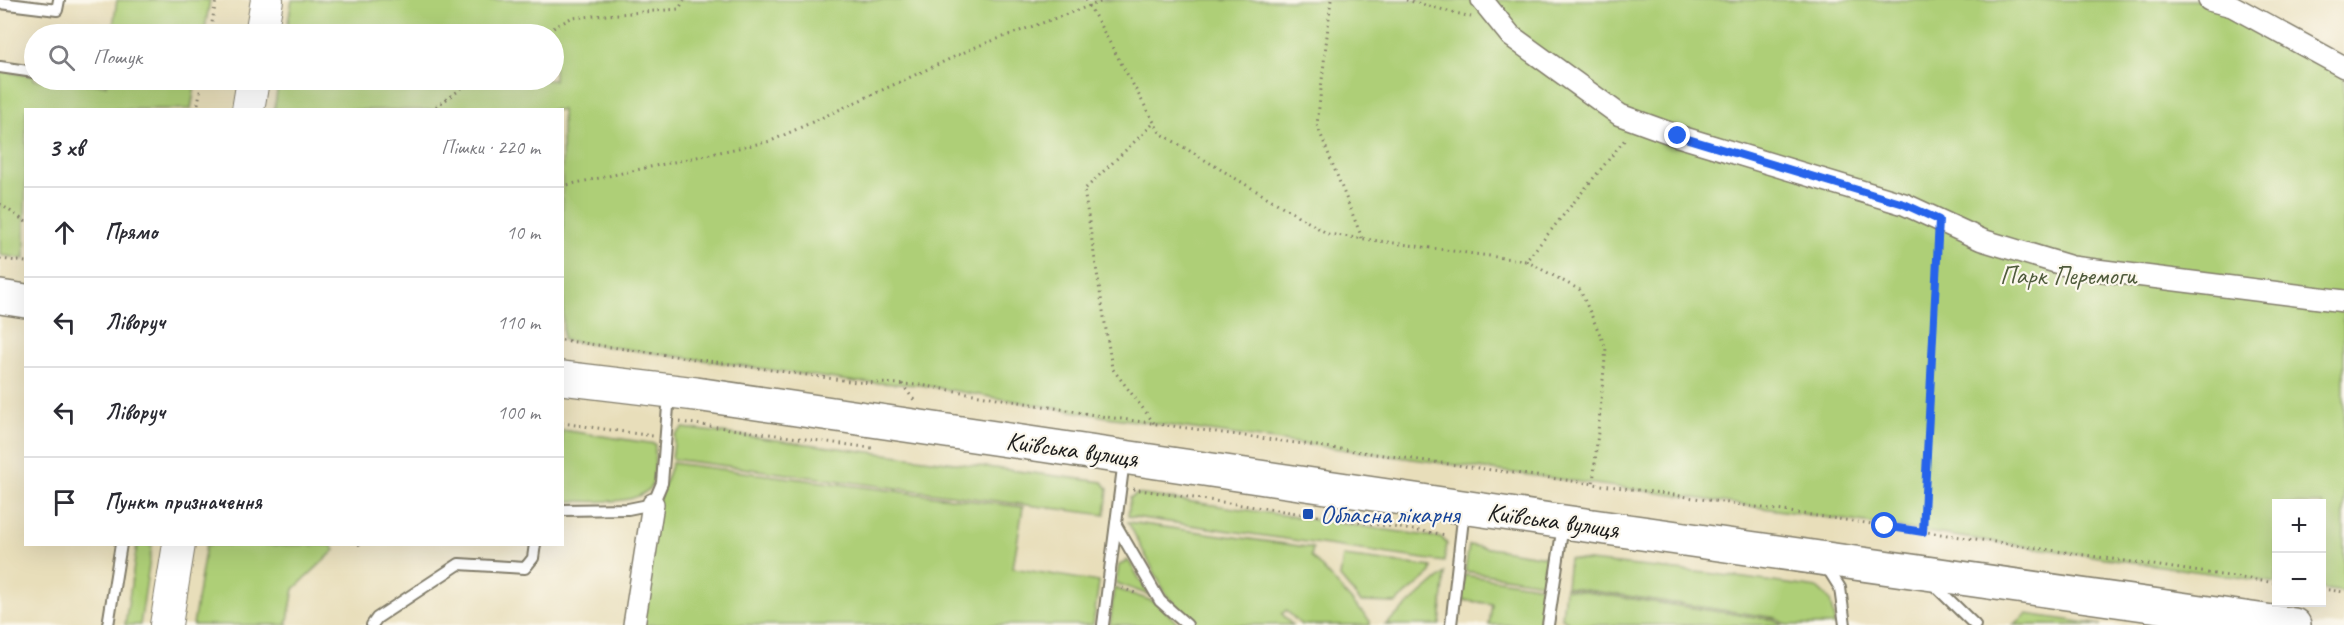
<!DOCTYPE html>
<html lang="uk">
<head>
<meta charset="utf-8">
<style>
  body { margin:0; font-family:Caveat,sans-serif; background:#f7f7f7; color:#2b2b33 }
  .controls { position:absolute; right:18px; bottom:18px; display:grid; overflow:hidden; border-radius:0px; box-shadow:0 6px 24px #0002 }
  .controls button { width:54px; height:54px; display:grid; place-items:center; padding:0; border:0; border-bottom:2px solid #e1e1e2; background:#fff; color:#2b2b33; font:30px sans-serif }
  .stop { position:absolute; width:18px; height:18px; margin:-14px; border:4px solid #2563eb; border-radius:50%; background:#fff }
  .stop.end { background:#2563eb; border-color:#fff; box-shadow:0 2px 6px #0008 }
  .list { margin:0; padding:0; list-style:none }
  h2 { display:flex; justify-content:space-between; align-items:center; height:78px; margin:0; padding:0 24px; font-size:26px }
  h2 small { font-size:20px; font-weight:400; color:#7c7c81 }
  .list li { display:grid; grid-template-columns:39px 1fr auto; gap:18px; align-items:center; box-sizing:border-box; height:90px; padding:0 24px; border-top:2px solid #e1e1e2 }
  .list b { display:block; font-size:22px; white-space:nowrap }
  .list em { font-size:20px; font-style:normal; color:#7c7c81 }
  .icon { flex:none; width:33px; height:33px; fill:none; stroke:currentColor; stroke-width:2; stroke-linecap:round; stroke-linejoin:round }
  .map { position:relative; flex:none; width:2344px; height:625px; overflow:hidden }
  .search { position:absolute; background:#fff; box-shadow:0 6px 24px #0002; left:24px; top:24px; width:540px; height:66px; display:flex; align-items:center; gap:15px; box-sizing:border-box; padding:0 21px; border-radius:33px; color:#7c7c81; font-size:22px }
  .panel { position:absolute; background:#fff; box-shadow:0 6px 24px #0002; left:24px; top:108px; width:540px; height:438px; border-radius:0px }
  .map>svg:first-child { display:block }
  .green { fill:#aecf77; stroke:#65764a; stroke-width:1.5 }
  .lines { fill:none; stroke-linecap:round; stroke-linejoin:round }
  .service-casing { stroke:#827d6b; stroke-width:14 }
  .minor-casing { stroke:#827d6b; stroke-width:24 }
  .secondary-casing { stroke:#827d6b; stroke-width:34 }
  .primary-casing { stroke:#827d6b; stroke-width:36 }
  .path { stroke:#827d6b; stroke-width:3; stroke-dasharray:1.5 4.5; stroke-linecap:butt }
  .service { stroke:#fff; stroke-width:10 }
  .minor { stroke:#fff; stroke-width:21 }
  .secondary { stroke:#fff; stroke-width:32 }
  .primary { stroke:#fff; stroke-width:33 }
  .route { stroke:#2563eb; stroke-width:8 }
  .transit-dot { fill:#1a4fb4; stroke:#fbf7ec; stroke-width:2 }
  .labels { text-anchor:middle; stroke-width:4.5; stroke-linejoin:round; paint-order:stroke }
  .park-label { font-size:26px; fill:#4f5b3c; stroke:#fbf7ec }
  .street-label { font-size:26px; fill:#1c1c1c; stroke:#fbf7ec }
  .transit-label { font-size:26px; fill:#164399; stroke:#fbf7ec; text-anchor:start }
</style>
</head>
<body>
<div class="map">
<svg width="2344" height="625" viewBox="0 0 2344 625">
  <rect width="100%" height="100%" fill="#fbf7ec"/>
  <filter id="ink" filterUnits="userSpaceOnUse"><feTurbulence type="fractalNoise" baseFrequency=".0167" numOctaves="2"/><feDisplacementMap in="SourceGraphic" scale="12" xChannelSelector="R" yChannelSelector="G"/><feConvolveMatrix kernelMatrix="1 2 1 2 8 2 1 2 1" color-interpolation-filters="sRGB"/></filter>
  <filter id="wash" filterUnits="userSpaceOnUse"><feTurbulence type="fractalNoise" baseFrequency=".008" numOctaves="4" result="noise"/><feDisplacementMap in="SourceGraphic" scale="24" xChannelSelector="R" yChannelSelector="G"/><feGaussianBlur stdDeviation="1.35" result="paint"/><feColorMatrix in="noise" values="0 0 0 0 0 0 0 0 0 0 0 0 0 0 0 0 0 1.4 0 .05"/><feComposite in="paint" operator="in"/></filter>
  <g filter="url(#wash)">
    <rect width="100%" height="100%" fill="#e8deba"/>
    <g class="green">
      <polygon points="117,0 210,0 204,34 112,34"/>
      <polygon points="292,0 2209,0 2344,67 2344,592 2322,589 2322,504 2276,504 2276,583 1667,494 1107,417 921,385 856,382 563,340 562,110 274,110 279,80 554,80 554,34 286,34"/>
      <polygon points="0,71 34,76 34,80 62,80 106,85 107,80 196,80 191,109 26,110 25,259 0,255"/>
      <polygon points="683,428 1103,482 1108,489 1105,515 672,459 675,435"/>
      <path d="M562,430L655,444C654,455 656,470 653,481C645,509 586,500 563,501Z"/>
      <polygon points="672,463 1023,507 1013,568 1099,582 1093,625 639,625 657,504"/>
      <polygon points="1137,494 1442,538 1447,544 1444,562 1128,516 1130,498"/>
      <polygon points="1128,522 1313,548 1311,556 1370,621 1370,625 1301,625 1286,610 1282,614 1292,625 1197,625 1167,596"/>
      <polygon points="137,545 152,545 140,625 125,625"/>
      <polygon points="331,545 335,550 294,589 287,625 193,625 206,545"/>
      <polygon points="1469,545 1546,557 1542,583 1465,571"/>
      <polygon points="1343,556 1432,567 1431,573 1396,603 1361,602 1340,577"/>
      <polygon points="1569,559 1715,574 1817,588 1830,600 1835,625 1786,625 1776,618 1566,587"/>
      <polygon points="1127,560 1130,563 1149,595 1116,583 1119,565"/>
      <polygon points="1445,573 1440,625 1385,625"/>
      <polygon points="1464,575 1544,587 1539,625 1489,625 1492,604 1462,600"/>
      <polygon points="1114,588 1158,603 1179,625 1110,625"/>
      <polygon points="1565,589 1775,620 1782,625 1573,625 1562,618"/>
      <polygon points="2027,614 2101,625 2013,625"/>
    </g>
  </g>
  <g filter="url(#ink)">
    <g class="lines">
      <g class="service-casing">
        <g id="service">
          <polyline points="0,3 57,10 59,0"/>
          <polyline points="0,67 34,72"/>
          <polyline points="90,80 103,81"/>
          <polyline points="562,510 628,509 653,504 662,483 669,394"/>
          <polyline points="1116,525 1160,601 1187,625"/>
          <polyline points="1825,564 1840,588 1845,625"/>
          <polyline points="1932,583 1975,625"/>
          <polyline points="108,625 121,544"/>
          <polyline points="372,625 377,618 459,564 525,568 533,558 535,544"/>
          <polyline points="1103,625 1124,460"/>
          <polyline points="1451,625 1464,510"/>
          <polyline points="1548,625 1563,525"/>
        </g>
      </g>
      <g class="minor-casing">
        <g id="minor">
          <polyline points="1482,0 1511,36 1620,115 1678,136 1904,204 1982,240 2072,267 2344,301"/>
          <polyline points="2209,0 2232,6 2344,67"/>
          <polyline points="634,625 653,504"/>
        </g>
      </g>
      <g class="secondary-casing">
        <g id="secondary">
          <polyline points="261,34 267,0"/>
          <polyline points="248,110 253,80"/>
          <polyline points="166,625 179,544"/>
        </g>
      </g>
      <g class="primary-casing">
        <g id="primary">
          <polyline points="0,297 26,301"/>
          <polyline points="562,378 696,394 1564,522 2294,625"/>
        </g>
      </g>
      <g class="path">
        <polyline points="1086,0 1160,133 1328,234 1526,261 1627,137"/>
        <polyline points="1331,0 1317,125 1362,238"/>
        <polyline points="1406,0 1471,17"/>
        <polyline points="210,34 216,0"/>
        <polyline points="543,34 571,18 679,9 684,0"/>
        <polyline points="197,110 202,80"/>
        <polyline points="431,110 474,80"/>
        <polyline points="562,186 771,141 978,46 1106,0"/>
        <polyline points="0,204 26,222"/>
        <polyline points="0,259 26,262"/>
        <polyline points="1526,261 1580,290 1606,348 1593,484"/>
        <polyline points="562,340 856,382 921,385 1107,417 1667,494 2276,583"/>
        <polyline points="902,384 914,400"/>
        <polyline points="680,422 872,448"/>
        <polyline points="562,423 653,436"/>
        <polyline points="1154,423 1112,368 1084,190 1154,123"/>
        <polyline points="1133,489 1447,535"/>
        <polyline points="1923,532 1938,240"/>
        <polyline points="359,544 360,547"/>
        <polyline points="1122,588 1138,594"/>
        <polyline points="2322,589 2344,592"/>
      </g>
      <use href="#service" class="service"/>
      <use href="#minor" class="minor"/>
      <use href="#secondary" class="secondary"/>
      <use href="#primary" class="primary"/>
    </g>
  </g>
  <g class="lines" filter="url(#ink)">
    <polyline class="route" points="1678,136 1904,204 1939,220 1923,532 1885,526"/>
  </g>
  <rect class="transit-dot" x="1302" y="508" width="12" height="12" rx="3"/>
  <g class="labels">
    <g class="park-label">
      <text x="2068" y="284">Парк Перемоги</text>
    </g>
    <g class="street-label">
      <text transform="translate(1072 449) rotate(8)" y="9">Київська вулиця</text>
      <text transform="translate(1553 520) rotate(8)" y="9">Київська вулиця</text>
    </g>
    <g class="transit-label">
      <text x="1320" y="523">Обласна лікарня</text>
    </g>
  </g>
</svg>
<div class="controls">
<button>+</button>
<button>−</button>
</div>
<div class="stop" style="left:1885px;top:526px"></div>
<div class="stop end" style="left:1678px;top:136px"></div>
<div class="search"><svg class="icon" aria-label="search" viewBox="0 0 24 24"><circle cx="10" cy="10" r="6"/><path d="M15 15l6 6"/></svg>Пошук</div>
<section class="panel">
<h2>3 хв<small>Пішки · 220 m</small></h2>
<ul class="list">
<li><svg class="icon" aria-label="ahead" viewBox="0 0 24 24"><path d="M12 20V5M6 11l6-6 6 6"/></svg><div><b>Прямо</b></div><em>10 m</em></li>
<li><svg class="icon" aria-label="left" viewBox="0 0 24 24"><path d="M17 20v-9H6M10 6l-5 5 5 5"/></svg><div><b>Ліворуч</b></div><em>110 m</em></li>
<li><svg class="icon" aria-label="left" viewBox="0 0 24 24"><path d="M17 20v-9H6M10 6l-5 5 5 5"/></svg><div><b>Ліворуч</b></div><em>100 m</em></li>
<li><svg class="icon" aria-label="arrive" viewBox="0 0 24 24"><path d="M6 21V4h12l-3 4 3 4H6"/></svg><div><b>Пункт призначення</b></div></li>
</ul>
</section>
</div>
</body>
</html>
